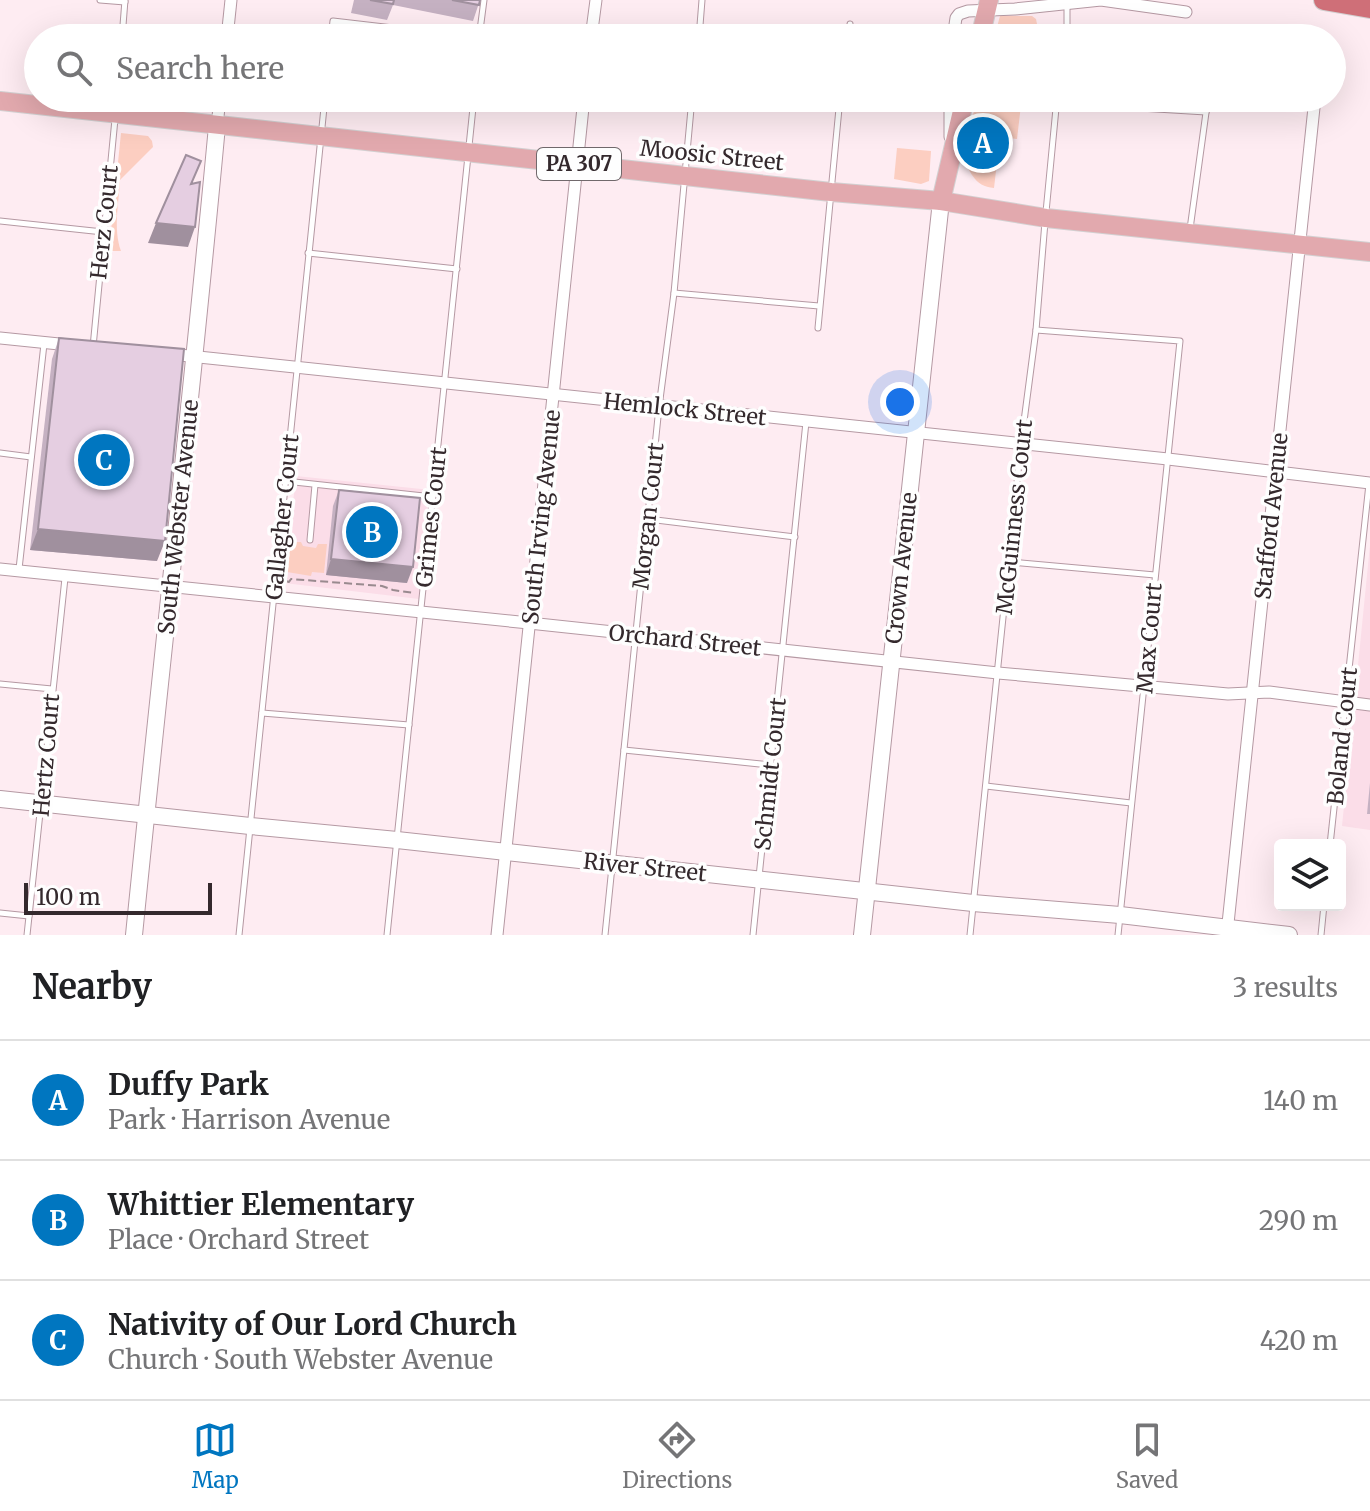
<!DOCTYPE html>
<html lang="en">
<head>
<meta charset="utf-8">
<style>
  body { margin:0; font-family:Merriweather,serif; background:#f2f2f2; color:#202124 }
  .controls { position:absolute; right:24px; bottom:24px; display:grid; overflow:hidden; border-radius:8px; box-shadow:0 8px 32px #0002 }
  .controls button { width:72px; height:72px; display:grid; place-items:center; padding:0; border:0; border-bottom:2px solid #e0e0e0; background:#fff; color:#202124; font:40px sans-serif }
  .scale { position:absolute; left:24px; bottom:20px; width:188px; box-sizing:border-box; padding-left:8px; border:4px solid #34292d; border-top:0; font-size:22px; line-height:28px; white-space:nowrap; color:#34292d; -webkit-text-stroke:6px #fefefe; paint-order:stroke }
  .you { position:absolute; left:900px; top:402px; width:28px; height:28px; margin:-20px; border:6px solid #fff; border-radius:50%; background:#1a73e8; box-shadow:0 0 0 12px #1a73e833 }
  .badge { display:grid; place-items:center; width:52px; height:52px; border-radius:50%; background:#0076c0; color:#fff; font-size:26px; font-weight:700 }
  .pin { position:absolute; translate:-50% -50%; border:4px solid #fff; box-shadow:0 2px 8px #0006 }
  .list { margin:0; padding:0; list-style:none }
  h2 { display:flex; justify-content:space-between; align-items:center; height:104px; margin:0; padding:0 32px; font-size:34px }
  h2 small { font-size:26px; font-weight:400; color:#757577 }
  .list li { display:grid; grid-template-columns:52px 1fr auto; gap:24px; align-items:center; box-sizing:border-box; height:120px; padding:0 32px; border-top:2px solid #e0e0e0 }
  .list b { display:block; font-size:30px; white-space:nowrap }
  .list p { margin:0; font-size:26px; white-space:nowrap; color:#757577 }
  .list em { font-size:26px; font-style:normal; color:#757577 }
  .icon { flex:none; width:44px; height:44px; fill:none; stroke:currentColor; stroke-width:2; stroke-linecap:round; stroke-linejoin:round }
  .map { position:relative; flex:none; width:1370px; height:935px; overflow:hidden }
  .search { position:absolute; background:#fff; box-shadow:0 8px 32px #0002; left:24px; right:24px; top:24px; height:88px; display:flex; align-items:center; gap:20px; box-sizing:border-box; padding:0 28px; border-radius:44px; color:#757577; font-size:30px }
  .sheet { height:464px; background:#fff }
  nav { display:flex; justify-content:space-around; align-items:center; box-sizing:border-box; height:112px; border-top:2px solid #e0e0e0; background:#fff; font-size:22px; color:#757577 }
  nav a { display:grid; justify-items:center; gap:4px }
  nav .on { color:#0076c0 }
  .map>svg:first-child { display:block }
  .built { fill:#fbdde8 }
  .green { fill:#fccec1 }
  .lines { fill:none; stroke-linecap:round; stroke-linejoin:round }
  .lane-casing { stroke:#b599a3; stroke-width:7 }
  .street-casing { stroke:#b599a3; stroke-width:13 }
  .secondary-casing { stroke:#b599a3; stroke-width:18 }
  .primary-casing { stroke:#d2d0d1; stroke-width:20 }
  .highway-casing { stroke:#d2d0d1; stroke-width:22 }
  .path { stroke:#998a8f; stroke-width:2; stroke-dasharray:8 4; stroke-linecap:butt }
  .lane { stroke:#fff; stroke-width:5 }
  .street { stroke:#fff; stroke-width:11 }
  .secondary { stroke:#fff; stroke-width:16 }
  .primary { stroke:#e2a9ae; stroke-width:18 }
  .highway { stroke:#cf6f78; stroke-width:20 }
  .wall { fill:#c5b1c2 }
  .shaded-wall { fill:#a0909e }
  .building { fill:#e5cee1; stroke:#a0909e; stroke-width:2 }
  .labels { text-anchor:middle; stroke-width:7; stroke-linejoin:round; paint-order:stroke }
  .shield { fill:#fefefe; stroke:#71696c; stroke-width:2 }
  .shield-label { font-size:20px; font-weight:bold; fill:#34292d }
  .street-label { font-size:22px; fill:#34292d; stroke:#fefefe }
</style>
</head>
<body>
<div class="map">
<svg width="1370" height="935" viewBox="0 0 1370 935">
  <rect width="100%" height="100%" fill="#feecf2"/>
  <g class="built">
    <polygon points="296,476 431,490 419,599 284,583"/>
    <polygon points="1370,545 1370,830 1342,826"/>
  </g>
  <g class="green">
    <polygon points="1000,16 1032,16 1036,19 1039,34 1074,35 1073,38 994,38"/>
    <path d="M978,98H1060L1058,108L1021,105L1017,139L1000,137L994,188C984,187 978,184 972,175C969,170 965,163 964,157C963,144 974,112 978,98Z"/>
    <path d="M121,133L148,136L152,141L153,147L120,180C119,203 113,228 121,251H109Z"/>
    <polygon points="897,148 931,151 929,181 921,184 894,179"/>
    <polygon points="290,542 301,542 303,546 316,548 318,544 327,544 324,573 312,572 311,576 287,572"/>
  </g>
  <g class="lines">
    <g class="lane-casing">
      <g id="lane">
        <polyline points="100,0 125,2"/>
        <polyline points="122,38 125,0"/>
        <polyline points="331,38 333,21 479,38"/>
        <polyline points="479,38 484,0"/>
        <polyline points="699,38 702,0"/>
        <polyline points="848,38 850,24"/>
        <polyline points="1064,38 1067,25 1067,5"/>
        <polyline points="1231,38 1234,38"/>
        <polyline points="1057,103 1206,112"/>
        <polyline points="1046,212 1057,98"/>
        <polyline points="0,221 103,232"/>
        <polyline points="1190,229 1208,98"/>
        <polyline points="308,253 457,269"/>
        <polyline points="674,293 819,306"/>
        <polyline points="818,328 840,98"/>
        <polyline points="1036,330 1180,341 1118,935"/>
        <polyline points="93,347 115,119"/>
        <polyline points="0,453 31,457"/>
        <polyline points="285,481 433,497"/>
        <polyline points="648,519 795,537"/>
        <polyline points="310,540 315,485"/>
        <polyline points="1010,562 1155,575"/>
        <polyline points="19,569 44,344"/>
        <polyline points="0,684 52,689"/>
        <polyline points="262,713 409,725"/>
        <polyline points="624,750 770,765"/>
        <polyline points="986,786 1131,803"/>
        <polyline points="1330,845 1369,484"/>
        <polyline points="0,913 29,916"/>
        <polyline points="27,935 65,578"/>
        <polyline points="239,935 325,98"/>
        <polyline points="387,935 474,98"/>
        <polyline points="605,935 659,407 674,293 692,98"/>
        <polyline points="753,935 806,422"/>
        <polyline points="970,935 1021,444 1036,330 1045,222"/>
        <polyline points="1321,935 1324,905"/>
      </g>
    </g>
    <g class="street-casing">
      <g id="street">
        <polyline points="227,38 231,0"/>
        <polyline points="591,38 596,0"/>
        <polyline points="953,38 956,18 959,14 968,11 1015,9 1101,0 1186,12"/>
        <polyline points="217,126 220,98"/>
        <polyline points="950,137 950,98"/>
        <polyline points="0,338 69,345"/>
        <polyline points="170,354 1168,459 1370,483"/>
        <polyline points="0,569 529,623 998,673 1228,694 1269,692 1370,705"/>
        <polyline points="1227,933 1315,98"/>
        <polyline points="497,935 584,98"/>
      </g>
    </g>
    <g class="secondary-casing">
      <g id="secondary">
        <polyline points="0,799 250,826 397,840 973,903 1120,915 1289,935"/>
        <path d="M134,935C161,665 192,396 217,126"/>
        <polyline points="862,935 941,201"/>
      </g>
    </g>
    <g class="primary-casing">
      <g id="primary">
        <polyline points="980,38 989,0"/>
        <polyline points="0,101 831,192 941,201 1046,218 1370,252"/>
        <polyline points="941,201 965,98"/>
      </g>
    </g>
    <g class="highway-casing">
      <polyline id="highway" points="1324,0 1370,8"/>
    </g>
    <polyline class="path" points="286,581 289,582 291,579 382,586 393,590 414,593"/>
    <use href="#lane" class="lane"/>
    <use href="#street" class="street"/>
    <use href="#secondary" class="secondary"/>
    <use href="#primary" class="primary"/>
    <use href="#highway" class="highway"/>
  </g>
  <g class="wall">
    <polygon points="354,0 480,0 473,21 393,5 387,20 351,13"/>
    <polygon points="59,338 157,561 30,550 52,359"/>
    <polygon points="339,490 407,583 326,575 333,506"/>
    <polygon points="1370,783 1370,814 1367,814"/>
  </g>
  <g class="shaded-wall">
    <polygon points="156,223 195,227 188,247 148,243"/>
    <polygon points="38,529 165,541 157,561 30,550"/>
    <polygon points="331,559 413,567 407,583 326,575"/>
  </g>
  <g class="building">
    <polygon points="370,0 394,0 393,4"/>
    <polygon points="452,0 480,0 479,5"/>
    <polygon points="186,155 201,161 191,184 200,182 195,227 156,223"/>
    <polygon points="59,338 184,349 165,541 38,529"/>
    <polygon points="339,490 420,498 413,567 331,559"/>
  </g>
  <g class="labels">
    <rect class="shield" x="537" y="148" width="84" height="32" rx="6"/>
    <g class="shield-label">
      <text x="579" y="171">PA 307</text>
    </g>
    <g class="street-label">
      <text transform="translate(712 155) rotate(6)" y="8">Moosic Street</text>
      <text transform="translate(104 222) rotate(-84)" y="8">Herz Court</text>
      <text transform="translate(685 409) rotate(6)" y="8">Hemlock Street</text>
      <text transform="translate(648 516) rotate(-84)" y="8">Morgan Court</text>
      <text transform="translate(1271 516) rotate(-84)" y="8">Stafford Avenue</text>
      <text transform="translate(178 517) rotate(-84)" y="8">South Webster Avenue</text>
      <text transform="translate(282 517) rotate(-84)" y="8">Gallagher Court</text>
      <text transform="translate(431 517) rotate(-84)" y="8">Grimes Court</text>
      <text transform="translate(541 517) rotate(-84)" y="8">South Irving Avenue</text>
      <text transform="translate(1014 517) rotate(-84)" y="8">McGuinness Court</text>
      <text transform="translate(901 568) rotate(-84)" y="8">Crown Avenue</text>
      <text transform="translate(1149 638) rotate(-85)" y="8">Max Court</text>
      <text transform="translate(685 640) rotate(6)" y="8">Orchard Street</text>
      <text transform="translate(1342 736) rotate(-84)" y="8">Boland Court</text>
      <text transform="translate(46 755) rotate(-85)" y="8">Hertz Court</text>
      <text transform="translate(770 774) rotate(-84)" y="8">Schmidt Court</text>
      <text transform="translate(645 867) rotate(6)" y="8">River Street</text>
    </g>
  </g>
</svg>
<div class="controls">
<button><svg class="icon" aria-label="layers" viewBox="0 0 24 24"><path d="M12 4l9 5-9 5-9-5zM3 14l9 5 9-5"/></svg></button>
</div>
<div class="scale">100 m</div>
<div class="you"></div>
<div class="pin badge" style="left:983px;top:143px">A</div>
<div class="pin badge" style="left:372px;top:532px">B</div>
<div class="pin badge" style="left:104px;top:460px">C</div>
<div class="search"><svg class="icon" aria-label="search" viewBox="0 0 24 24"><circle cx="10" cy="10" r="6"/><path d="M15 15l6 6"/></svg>Search here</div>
</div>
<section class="sheet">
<h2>Nearby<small>3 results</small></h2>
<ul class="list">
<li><span class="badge">A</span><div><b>Duffy Park</b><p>Park · Harrison Avenue</p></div><em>140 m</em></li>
<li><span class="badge">B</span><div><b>Whittier Elementary</b><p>Place · Orchard Street</p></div><em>290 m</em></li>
<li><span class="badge">C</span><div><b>Nativity of Our Lord Church</b><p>Church · South Webster Avenue</p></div><em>420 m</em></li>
</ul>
</section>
<nav>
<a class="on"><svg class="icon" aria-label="map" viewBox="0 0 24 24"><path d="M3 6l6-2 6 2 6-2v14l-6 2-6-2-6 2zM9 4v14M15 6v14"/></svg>Map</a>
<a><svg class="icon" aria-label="directions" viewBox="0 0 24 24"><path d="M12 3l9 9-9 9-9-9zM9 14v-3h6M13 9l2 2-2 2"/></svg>Directions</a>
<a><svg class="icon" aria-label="saved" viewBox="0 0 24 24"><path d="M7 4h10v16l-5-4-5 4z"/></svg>Saved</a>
</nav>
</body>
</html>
